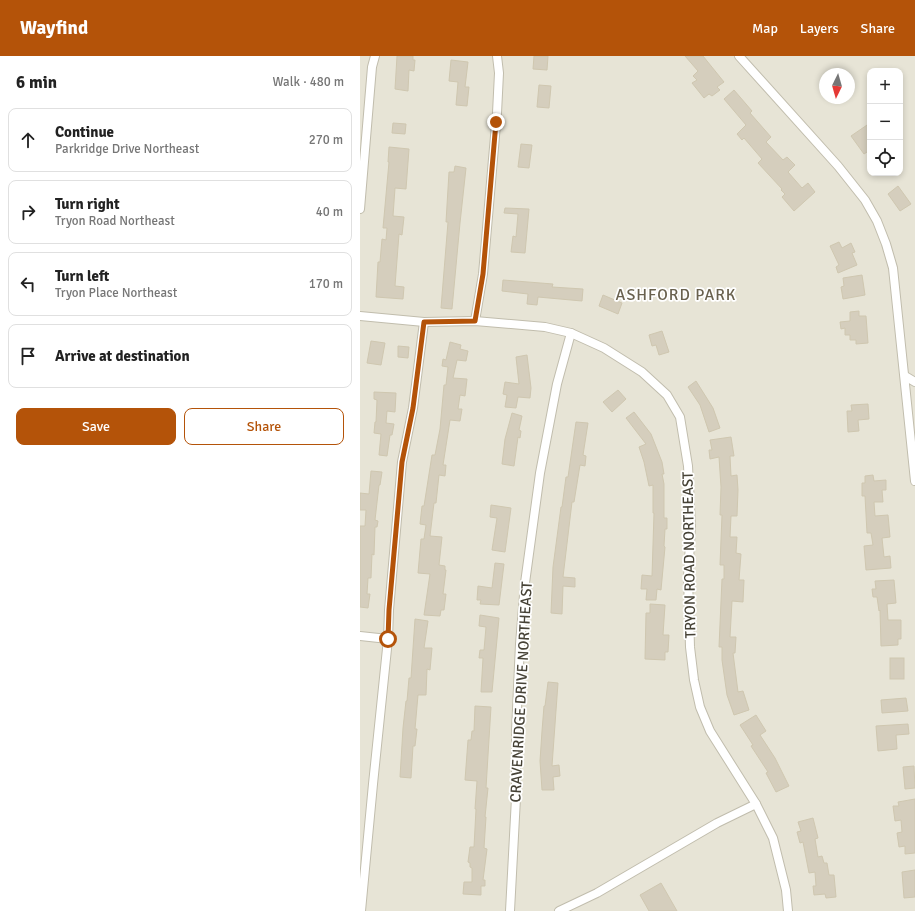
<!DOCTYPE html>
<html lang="en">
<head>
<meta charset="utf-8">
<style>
  body { margin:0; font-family:Signika,sans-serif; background:#f6f6f6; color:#222 }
  .controls { position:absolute; right:12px; top:12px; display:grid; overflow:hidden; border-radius:8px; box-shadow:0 2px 6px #0003 }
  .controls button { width:36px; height:36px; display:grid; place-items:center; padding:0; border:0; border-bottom:1px solid #e0e0e0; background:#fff; color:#222; font:20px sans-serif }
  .compass { position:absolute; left:459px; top:12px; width:36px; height:36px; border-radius:50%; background:#fff; box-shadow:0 2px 6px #0003; rotate:185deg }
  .stop { position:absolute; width:12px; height:12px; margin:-9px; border:3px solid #b45309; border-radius:50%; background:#fff }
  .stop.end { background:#b45309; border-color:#fff; box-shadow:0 1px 4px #0008 }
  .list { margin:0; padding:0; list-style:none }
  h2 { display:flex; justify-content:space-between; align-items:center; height:52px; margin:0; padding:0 16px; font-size:17px }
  h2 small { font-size:13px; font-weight:400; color:#767676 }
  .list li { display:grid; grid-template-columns:26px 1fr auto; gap:12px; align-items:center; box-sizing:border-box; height:64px; margin:0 8px 8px; padding:0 8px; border:1px solid #e0e0e0; border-radius:8px }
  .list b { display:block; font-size:15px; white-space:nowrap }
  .list p { margin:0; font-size:13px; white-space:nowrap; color:#767676 }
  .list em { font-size:13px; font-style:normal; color:#767676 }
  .actions { display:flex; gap:8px; padding:12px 16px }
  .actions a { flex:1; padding:9px 0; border:1px solid #b45309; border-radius:8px; text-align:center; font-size:14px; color:#b45309 }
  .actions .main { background:#b45309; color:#fff }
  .icon { flex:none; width:22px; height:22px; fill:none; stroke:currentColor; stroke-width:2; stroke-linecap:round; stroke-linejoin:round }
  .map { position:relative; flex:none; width:555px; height:855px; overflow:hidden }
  header { display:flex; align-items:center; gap:24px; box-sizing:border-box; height:56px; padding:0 20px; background:#b45309; color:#fff }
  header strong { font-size:19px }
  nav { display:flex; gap:22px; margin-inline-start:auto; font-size:14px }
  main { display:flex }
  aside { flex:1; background:#fff }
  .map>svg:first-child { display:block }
  .residential { fill:#e7e4d6; fill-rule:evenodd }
  .building { fill:#d5cebd; stroke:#cfc7b0 }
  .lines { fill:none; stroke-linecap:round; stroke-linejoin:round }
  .street-casing { stroke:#c1bdad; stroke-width:10 }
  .street { stroke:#fff; stroke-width:8 }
  .route { stroke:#b45309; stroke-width:5 }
  .labels { text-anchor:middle; stroke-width:3.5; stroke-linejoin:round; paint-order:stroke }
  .street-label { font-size:15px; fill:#464236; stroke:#fff }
  .neighbourhood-label { font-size:16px; letter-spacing:1px; fill:#69614e; stroke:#fff }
</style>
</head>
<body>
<header>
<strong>Wayfind</strong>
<nav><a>Map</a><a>Layers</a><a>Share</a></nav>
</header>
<main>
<aside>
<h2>6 min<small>Walk · 480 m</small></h2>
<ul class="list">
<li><svg class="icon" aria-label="ahead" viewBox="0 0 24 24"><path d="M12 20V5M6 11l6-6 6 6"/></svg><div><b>Continue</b><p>Parkridge Drive Northeast</p></div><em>270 m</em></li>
<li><svg class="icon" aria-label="right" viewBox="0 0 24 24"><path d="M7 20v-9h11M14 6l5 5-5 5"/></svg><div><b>Turn right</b><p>Tryon Road Northeast</p></div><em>40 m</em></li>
<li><svg class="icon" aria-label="left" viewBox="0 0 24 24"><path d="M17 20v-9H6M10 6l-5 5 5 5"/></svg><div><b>Turn left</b><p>Tryon Place Northeast</p></div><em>170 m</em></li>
<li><svg class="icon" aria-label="arrive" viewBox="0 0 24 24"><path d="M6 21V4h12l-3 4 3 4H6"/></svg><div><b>Arrive at destination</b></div></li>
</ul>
<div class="actions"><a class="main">Save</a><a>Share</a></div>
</aside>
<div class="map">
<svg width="555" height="855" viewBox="0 0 555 855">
  <rect width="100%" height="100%" fill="#f3f1e7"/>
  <path class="residential" d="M0,0H555V855H0ZM510,15H540V117H510ZM465,18H489V42H465Z"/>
  <g class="building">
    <polygon points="37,0 53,0 53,4 55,4 54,15 49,14 48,35 35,33"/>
    <polygon points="174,0 188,0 187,14 173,13"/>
    <polygon points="325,0 343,0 364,26 357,31 360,34 352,40 349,38 344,42 332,27 337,24 333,20 338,15"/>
    <polygon points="91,4 108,6 105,31 109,31 107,50 96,49 98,26 89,25"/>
    <polygon points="179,29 191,30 189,52 177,51"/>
    <polygon points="374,34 392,55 390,57 411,81 406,86 423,104 427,101 435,109 428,116 442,132 448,127 455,136 434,155 422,141 425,138 421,134 422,133 398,107 402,103 384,82 382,84 377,78 386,69 364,43"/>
    <polygon points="33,67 46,68 45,78 32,77"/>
    <polygon points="510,67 510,94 504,98 491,80"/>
    <polygon points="161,88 172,89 169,112 158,111"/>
    <polygon points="29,91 49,93 46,133 35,132 33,160 44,161 42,179 39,178 35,230 44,231 43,243 16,241 18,206 20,206 22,183 26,184 27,172 23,172 29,106 28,106"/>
    <polygon points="95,110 106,112 100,167 92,253 81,252 88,166 86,166 89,116 94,116"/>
    <polygon points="538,130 551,148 540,155 528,138"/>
    <polygon points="145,152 169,153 165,197 151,196 153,180 156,181 158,158 144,157"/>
    <polygon points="479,186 482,192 491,187 495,196 492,197 497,209 478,217 476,211 479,209 470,190"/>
    <polygon points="502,219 505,239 483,243 481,231 484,230 483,222"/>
    <polygon points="143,224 193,228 192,231 223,233 222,245 178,241 177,249 167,248 168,238 142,235"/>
    <polygon points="243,239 262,247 258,258 239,250"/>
    <polygon points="499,255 499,260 506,260 508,287 496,288 496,284 490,284 490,279 485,279 485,272 481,273 480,266 490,265 490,256"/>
    <polygon points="302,275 309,296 299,299 296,289 292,290 289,279"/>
    <polygon points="11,285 25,287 21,309 7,307"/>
    <polygon points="90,286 101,289 100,293 108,295 106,305 97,304 93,322 107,323 105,340 100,339 98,353 102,353 100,365 90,364 83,409 86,409 85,420 79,419 76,447 74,447 70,480 82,481 79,509 85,510 85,514 86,514 83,538 86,538 84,554 81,554 80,560 64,559 70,518 58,517 61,483 64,483 66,469 60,468 62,450 64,450 72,399 75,399 80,373 84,329 86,329 88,311 82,310 83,303 86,304"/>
    <polygon points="38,290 49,291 48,302 38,301"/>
    <polygon points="167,299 171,332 170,342 158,341 156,352 145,351 147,339 143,338 145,326 159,328 156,301"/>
    <polygon points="336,325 353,352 360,372 349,376 340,349 328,331"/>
    <polygon points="258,334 266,343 252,356 243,346"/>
    <polygon points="14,336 36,337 35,356 27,355 26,367 34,368 32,379 30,379 27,400 19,399 21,378 14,377 15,366 16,366 17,344 14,343"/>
    <polygon points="508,348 509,363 498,364 499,375 488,376 487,355 492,355 491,349"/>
    <polygon points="274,356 291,378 302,406 304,418 302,418 304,428 304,462 307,462 307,473 305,473 304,490 305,491 301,534 297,533 296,544 286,544 287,533 281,533 282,519 292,520 294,457 293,457 293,429 289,430 284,406 279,391 286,388 266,362"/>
    <polygon points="152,357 162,360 159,374 161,375 160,382 158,381 154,410 142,408 145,383"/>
    <polygon points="216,366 228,367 223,399 226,400 225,410 220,409 214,446 212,446 203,521 215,522 215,531 203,530 202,558 191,557 193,511 201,451 202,451 206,421 208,421"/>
    <polygon points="371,381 374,400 370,400 371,420 377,419 378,434 377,460 371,460 370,481 377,481 376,497 381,498 379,524 384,524 383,546 372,545 370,581 376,581 375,597 373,597 378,636 383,635 389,654 374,659 367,639 362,604 362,591 359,591 362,523 364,523 364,509 360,509 362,459 360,459 361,431 359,401 350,403 349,394 352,394 350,384"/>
    <polygon points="11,415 22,416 20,429 19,429 15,464 18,465 17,471 15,471 14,499 12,498 11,522 8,522 7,538 10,538 8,552 0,551 0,470 5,470 6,454 0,454 0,437 9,438"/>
    <polygon points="513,419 514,425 526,424 526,434 522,434 523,446 514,446 515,460 528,459 530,481 522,482 524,501 530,500 531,512 506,514 504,490 513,489 511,477 507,477 505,440 502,440 502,427 505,427 505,420"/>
    <polygon points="131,449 151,452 145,496 132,494 137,462 130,461"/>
    <polygon points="135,507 144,508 139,549 120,548 121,544 117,544 118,530 132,532"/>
    <polygon points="534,524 536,547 527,548 528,564 541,564 541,583 538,583 538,589 521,590 520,554 519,555 517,541 513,541 512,533 516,533 515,525"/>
    <polygon points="290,548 305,549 303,579 309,579 308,596 305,596 305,604 285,603 286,557 290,557"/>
    <polygon points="120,559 139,562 132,636 121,636 123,602 119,602 120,594 124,594 126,571 119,570"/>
    <polygon points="55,563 68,565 64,592 72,592 70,614 67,613 66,639 58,639 55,673 57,673 55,690 53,690 51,722 40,721 43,672 46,645 47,645 49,622 51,622"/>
    <rect x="530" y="602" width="14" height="21"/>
    <polygon points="188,626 198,627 192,710 199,709 200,720 193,721 194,734 182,734 180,705 182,675 184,650 185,650"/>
    <polygon points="546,642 548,655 522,657 521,644"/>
    <polygon points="115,650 131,651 126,732 128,732 125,761 126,761 124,792 127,793 123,824 125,824 125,830 121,830 121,839 103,838 104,826 112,826 112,812 110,811 110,807 108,806 110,791 114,791 116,753 115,753 117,725 105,724 108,684 111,684 112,675 114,675"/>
    <polygon points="396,659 406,675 400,679 415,702 429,730 416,736 406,717 408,716 391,690 393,689 380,669"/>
    <polygon points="548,668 549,678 536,679 537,693 518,695 516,670"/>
    <polygon points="554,710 555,732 545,733 543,711"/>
    <polygon points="555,743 555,797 545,798 545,790 539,791 537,777 542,776 541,764 535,765 533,750 539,750 538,746"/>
    <polygon points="453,762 458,782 455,783 458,801 462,800 464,807 467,807 469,819 474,819 476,841 466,842 465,838 454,839 453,830 456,830 455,816 449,817 443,786 440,787 437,776 441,775 438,766"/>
    <polygon points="555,814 555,841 544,842 542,816"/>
    <polygon points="301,827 317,855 289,855 280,839"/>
  </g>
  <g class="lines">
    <g class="street-casing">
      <g id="street">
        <polyline points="379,0 478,110 505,144 517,165 526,188 533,212 555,425"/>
        <polyline points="0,153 12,11 15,0"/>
        <polyline points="0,260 64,266 115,265 185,271 211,277 244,292 282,316 307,339 320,361 328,410 331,470 328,521 330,591 334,624 340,651 350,675 396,748 413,782 426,834 428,855"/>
        <polyline points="115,265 123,218 137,57 139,17 137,0"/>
        <polyline points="545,320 555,326"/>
        <polyline points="0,580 28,583"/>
        <polyline points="1,855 13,728 28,583 29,554 42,406 53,352 64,266"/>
        <polyline points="150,855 156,742 156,675 160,588 165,527 180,417 197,328 211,277"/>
        <polyline points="199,855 237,837 357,767 396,748"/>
      </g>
    </g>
    <use href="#street" class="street"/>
  </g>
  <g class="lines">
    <polyline class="route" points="28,583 29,554 42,406 53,352 64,266 115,265 123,218 136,66"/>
  </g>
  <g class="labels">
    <g class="street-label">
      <text transform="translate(329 499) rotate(-91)" y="5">TRYON ROAD NORTHEAST</text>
      <text transform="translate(161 636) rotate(-87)" y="5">CRAVENRIDGE DRIVE NORTHEAST</text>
    </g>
    <g class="neighbourhood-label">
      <text x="316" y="244">ASHFORD PARK</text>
    </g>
  </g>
</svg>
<div class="controls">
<button>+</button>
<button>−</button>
<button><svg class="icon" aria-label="locate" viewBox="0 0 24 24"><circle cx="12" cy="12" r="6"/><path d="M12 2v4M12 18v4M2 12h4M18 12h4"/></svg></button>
</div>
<svg class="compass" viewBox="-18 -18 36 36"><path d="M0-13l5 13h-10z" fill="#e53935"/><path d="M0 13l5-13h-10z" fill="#767676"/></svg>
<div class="stop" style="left:28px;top:583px"></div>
<div class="stop end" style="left:136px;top:66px"></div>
</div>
</main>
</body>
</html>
